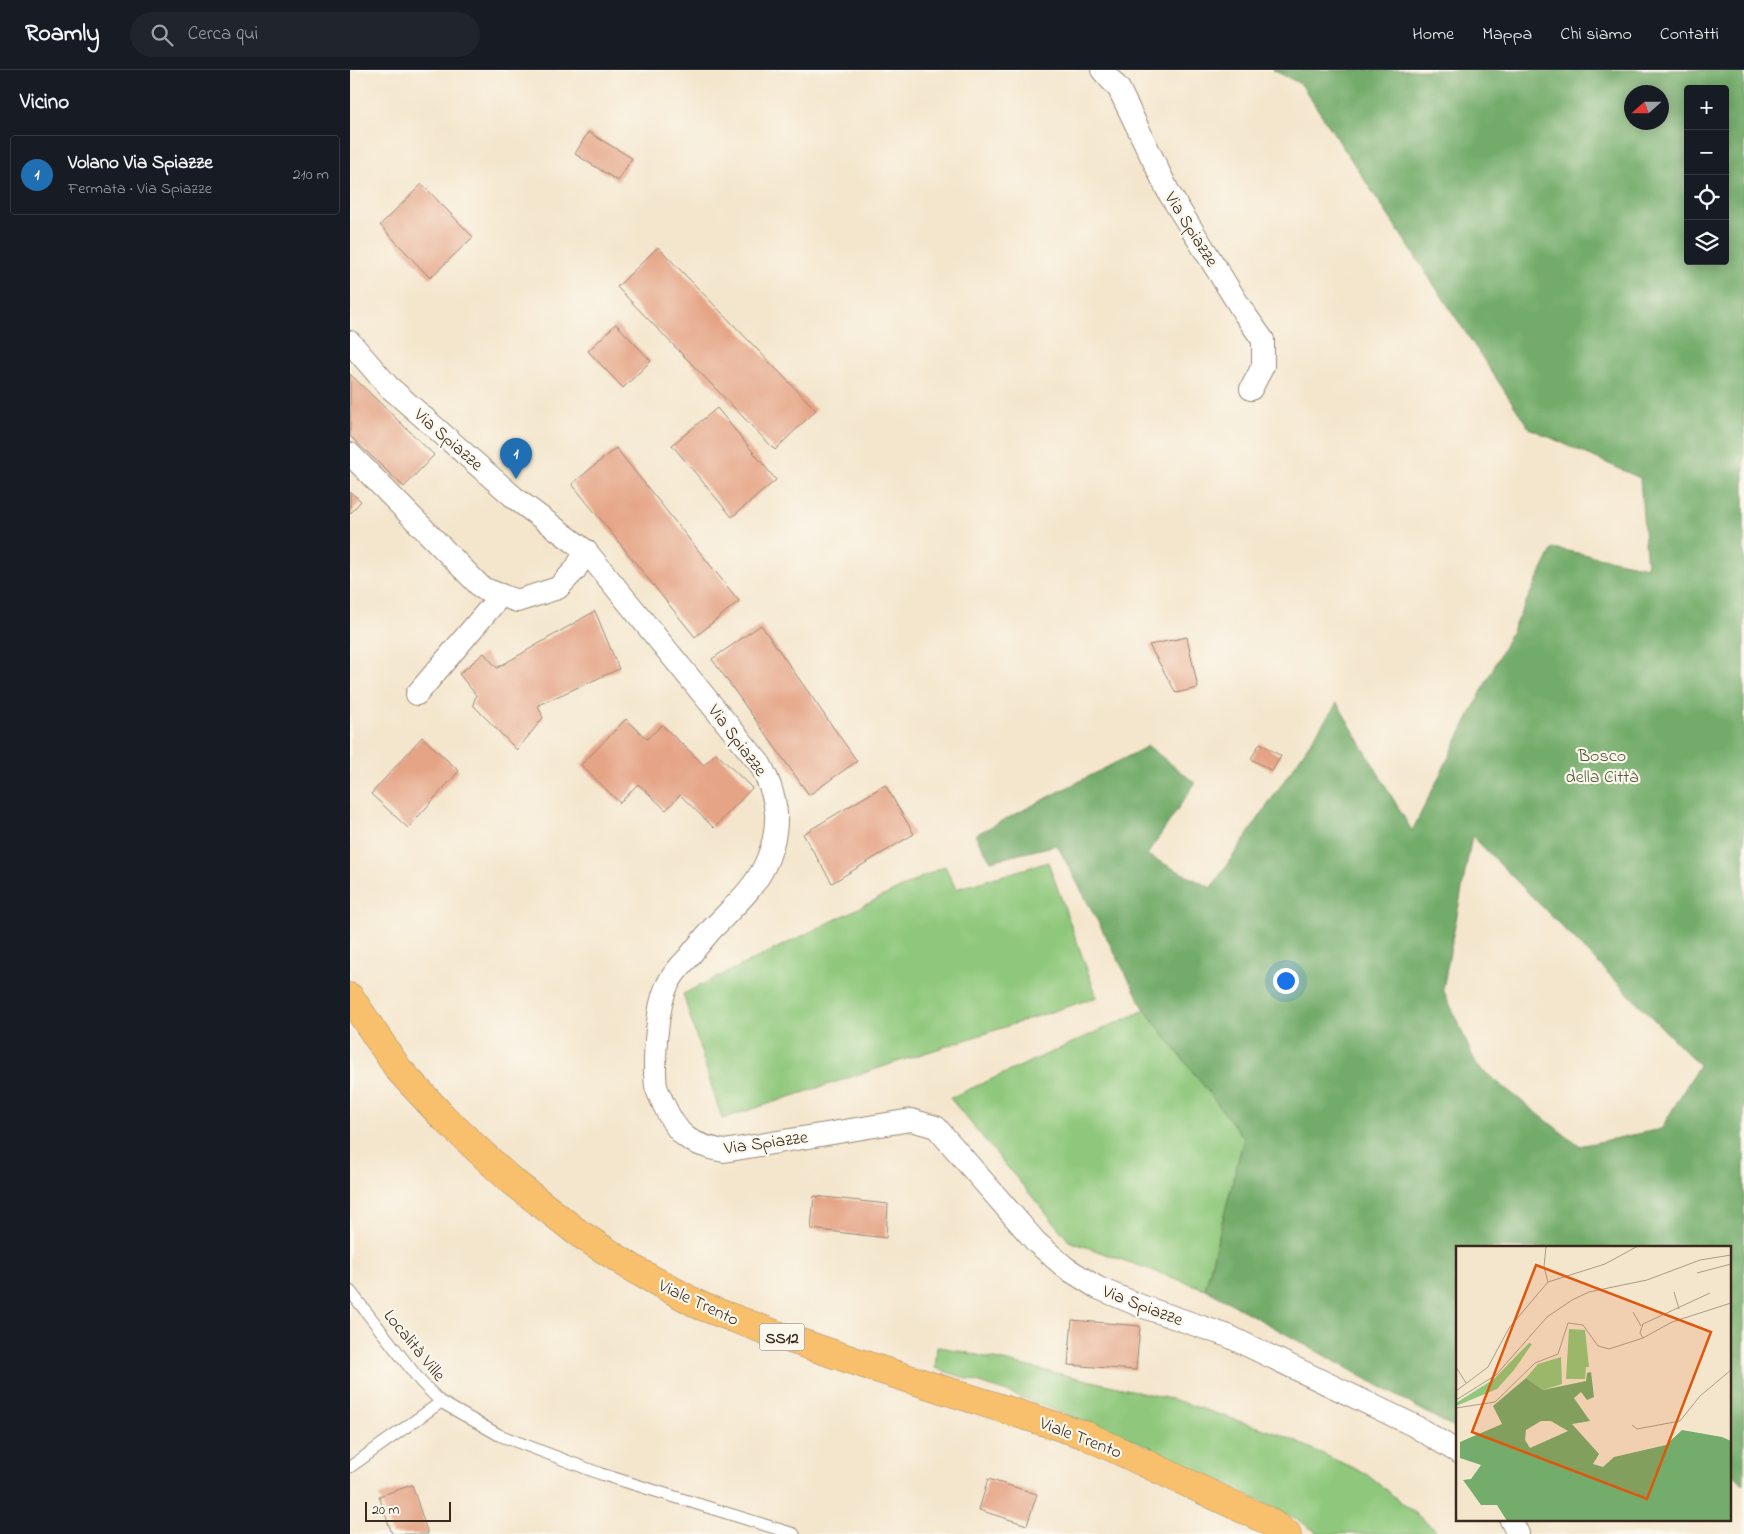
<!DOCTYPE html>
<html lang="it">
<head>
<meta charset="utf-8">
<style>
  body { margin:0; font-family:"Indie Flower",sans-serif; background:#20242c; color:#f1f3f6 }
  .controls { position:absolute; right:15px; top:15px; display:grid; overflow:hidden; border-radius:5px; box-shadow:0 2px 12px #0003 }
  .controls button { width:45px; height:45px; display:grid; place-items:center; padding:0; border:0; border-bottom:1px solid #363941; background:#171b24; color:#f1f3f6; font:25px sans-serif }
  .compass { position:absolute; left:1274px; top:15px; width:45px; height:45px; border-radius:50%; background:#171b24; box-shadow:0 2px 12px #0003; rotate:249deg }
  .scale { position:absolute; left:15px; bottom:12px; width:86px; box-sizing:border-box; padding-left:5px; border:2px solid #3b2a1e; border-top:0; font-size:14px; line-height:18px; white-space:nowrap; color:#3b2a1e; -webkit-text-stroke:4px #fbf7ec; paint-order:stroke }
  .you { position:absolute; left:935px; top:910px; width:18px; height:18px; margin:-12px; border:4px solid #fff; border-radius:50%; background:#1a73e8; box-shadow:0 0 0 8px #1a73e833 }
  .badge { display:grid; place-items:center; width:32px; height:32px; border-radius:50%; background:#1f6fb2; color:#fff; font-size:16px; font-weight:700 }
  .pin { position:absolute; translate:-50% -41px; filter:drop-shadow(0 1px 2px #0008) }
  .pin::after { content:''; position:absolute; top:26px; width:18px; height:15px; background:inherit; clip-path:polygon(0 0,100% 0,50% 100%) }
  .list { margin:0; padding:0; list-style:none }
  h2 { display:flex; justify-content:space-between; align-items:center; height:65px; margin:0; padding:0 20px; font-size:21px }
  h2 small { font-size:16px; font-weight:400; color:#9ea1a6 }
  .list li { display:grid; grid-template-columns:32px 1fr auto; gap:15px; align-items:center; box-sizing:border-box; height:80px; margin:0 10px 10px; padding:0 10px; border:1px solid #363941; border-radius:5px }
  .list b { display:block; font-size:19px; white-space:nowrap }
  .list p { margin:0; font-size:16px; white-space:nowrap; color:#9ea1a6 }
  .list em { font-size:16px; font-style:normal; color:#9ea1a6 }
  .icon { flex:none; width:28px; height:28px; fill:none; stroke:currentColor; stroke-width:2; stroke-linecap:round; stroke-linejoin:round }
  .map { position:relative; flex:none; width:1394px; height:1464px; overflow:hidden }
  header { display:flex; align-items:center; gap:30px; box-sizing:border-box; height:70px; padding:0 25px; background:#171b24; border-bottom:1px solid #363941 }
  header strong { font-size:24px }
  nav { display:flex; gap:28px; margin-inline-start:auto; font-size:18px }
  .search { width:350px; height:45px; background:#20242c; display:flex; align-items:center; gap:12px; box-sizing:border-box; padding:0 18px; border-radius:28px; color:#9ea1a6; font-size:19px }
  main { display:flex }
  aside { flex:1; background:#171b24 }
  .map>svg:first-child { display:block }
  .green { fill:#8fc87b; stroke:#65794c }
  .forest { fill:#73ac6b; stroke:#576b44; fill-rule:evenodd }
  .building { fill:#e5a486 }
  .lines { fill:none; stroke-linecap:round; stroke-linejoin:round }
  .service-casing { stroke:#988876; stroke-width:13 }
  .minor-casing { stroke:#988876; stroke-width:24 }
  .primary-casing { stroke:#988876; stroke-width:29 }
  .service { stroke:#fff; stroke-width:11 }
  .minor { stroke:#fff; stroke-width:22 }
  .primary { stroke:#f8bf6c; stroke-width:28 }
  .labels { text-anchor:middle; stroke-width:4.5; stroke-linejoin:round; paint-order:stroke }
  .shield { fill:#fbf7ec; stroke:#75685c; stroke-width:1 }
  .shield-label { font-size:16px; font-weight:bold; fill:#3b2a1e }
  .street-label { font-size:18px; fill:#3b2a1e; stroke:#fbf7ec }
  .park-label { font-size:18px; fill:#54593a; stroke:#fbf7ec }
  .inset-road { fill:none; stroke:#aa9b87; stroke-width:1 }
  .view { fill:#df570d; fill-opacity:0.15; stroke:#df570d; stroke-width:2.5 }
  .inset-edge { fill:none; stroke:#3b2a1e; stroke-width:2.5 }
</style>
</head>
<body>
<header>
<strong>Roamly</strong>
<div class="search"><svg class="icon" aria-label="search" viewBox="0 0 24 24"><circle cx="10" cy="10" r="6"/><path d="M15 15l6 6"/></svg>Cerca qui</div>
<nav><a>Home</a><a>Mappa</a><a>Chi siamo</a><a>Contatti</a></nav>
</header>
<main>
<aside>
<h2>Vicino<small></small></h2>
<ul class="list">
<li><span class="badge">1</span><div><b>Volano Via Spiazze</b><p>Fermata · Via Spiazze</p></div><em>210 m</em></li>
</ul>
</aside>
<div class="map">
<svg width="1394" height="1464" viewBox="0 0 1394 1464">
  <rect width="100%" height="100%" fill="#fbf7ec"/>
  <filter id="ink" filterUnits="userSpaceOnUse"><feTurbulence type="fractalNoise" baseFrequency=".02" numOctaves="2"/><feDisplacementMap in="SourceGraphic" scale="10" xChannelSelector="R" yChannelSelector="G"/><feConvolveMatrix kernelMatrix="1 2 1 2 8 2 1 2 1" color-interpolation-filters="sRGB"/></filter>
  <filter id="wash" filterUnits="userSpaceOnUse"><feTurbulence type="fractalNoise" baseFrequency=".0096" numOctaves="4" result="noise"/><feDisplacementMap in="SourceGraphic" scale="20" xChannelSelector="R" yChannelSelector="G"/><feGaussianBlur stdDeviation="1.12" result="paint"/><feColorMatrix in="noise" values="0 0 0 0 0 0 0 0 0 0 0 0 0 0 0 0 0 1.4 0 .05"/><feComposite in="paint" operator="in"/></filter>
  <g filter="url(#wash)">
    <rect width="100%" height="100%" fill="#f4e6cd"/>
    <g class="green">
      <polygon points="698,792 747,927 372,1049 333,924 595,796 606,819"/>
      <polygon points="795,940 894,1068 855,1219 719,1171 600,1028"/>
      <polygon points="587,1276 825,1330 932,1365 1016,1404 1081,1456 1089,1464 969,1464 953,1453 799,1376 657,1322 585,1298"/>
    </g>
    <path class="forest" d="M923,0H1394V1415L1380,1400V1178H1108V1360L855,1219L894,1068L795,940L707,775L641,791L625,765L798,676L845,713L797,785L861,818L987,633L1062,761L1203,478L1297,497L1290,408L1179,358L951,14ZM1338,19H1375V191H1338ZM1282,22H1312V52H1282ZM1122,766L1349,995L1311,1059L1229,1076L1127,996L1093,919Z"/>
    <g id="blocks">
      <g class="building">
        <polygon points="238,62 282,88 268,111 225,84"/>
        <polygon points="72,114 123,167 80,208 30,155"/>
        <polygon points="308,177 466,340 425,380 267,217"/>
        <polygon points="266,254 301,291 273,318 238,281"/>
        <polygon points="0,304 84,385 54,417 0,366"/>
        <polygon points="367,338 426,410 382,447 322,375"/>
        <polygon points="266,378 389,531 345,567 222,414"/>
        <polygon points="0,422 11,431 0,444"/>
        <polygon points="245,541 269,599 188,635 193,648 167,680 123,635 126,625 109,604 134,583 147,598"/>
        <polygon points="411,555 507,691 459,725 362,589"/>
        <polygon points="837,567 848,618 826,623 799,575"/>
        <polygon points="276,649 297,669 312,655 354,695 366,683 402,718 364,758 330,725 316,740 288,714 270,733 231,695"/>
        <polygon points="72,667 109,701 58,758 21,724"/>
        <polygon points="910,673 931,686 922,701 901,689"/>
        <polygon points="535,715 564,764 482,813 453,764"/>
        <polygon points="464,1126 538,1134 536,1168 461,1159"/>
        <polygon points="722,1250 790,1256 786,1300 718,1295"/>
        <polygon points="638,1409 687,1424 677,1455 629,1440"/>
        <polygon points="62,1415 78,1464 42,1464 29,1426"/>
      </g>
    </g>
  </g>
  <g filter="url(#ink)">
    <use href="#blocks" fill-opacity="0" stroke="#988876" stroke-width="1"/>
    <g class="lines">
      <g class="service-casing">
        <g id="service">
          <polyline points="0,1221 71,1312 91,1332 0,1397"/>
          <polyline points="91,1332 149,1365 251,1404 444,1464"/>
        </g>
      </g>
      <g class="minor-casing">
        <g id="minor">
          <polyline points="752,0 769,19 819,123 894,243 913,270 913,296 901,319"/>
          <path d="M0,272L38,316L166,429L236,481L410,694C427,726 432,752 418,788C407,817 383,837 362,859C354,868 346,878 338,888C330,896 320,908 316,918C309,934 308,953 306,970C305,985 304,1001 306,1016C307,1021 311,1028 313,1033C328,1067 339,1074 374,1081L561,1050L586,1057L686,1172L716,1198L748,1218L791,1236L878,1266L1063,1355L1108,1382"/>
          <polyline points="0,384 132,518 167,531 208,518 225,500 236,481"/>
          <polyline points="67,624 151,525"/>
          <polyline points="1161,1450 1168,1464"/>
        </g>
      </g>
      <g class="primary-casing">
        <polyline id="primary" points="0,927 49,1000 93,1047 157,1107 227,1162 287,1201 351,1236 428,1265 519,1296 735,1365 916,1450 937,1464"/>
      </g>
      <use href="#service" class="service"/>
      <use href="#minor" class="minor"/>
      <use href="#primary" class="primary"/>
    </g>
  </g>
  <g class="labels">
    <rect class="shield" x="409.5" y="1253.5" width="45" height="27" rx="4"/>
    <g class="shield-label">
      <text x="432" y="1273">SS12</text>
    </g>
    <g class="street-label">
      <text transform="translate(842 159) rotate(58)" y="6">Via Spiazze</text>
      <text transform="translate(99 369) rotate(41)" y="6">Via Spiazze</text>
      <text transform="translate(388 670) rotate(53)" y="6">Via Spiazze</text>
      <text transform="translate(416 1072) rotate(-8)" y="6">Via Spiazze</text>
      <text transform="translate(349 1232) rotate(25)" y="6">Viale Trento</text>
      <text transform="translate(793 1235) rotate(21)" y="6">Via Spiazze</text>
      <text transform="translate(65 1275) rotate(51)" y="6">Località Ville</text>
      <text transform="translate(731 1367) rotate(21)" y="6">Viale Trento</text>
    </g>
    <g class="park-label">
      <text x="1252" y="691">Bosco<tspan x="1252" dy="21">della Città</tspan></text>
    </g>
  </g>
  <g transform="translate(1106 1176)">
    <rect width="275" height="275" fill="#f4e6cd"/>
    <path d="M113,83L129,84L133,121H130L129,133H110ZM73,97L76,98L58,124L41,143L0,160V157L38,133ZM105,111L106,138L87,144L70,132L82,118Z" fill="#8fc87b"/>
    <path d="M135,126L138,151L131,154L125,146L118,152L134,175L116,178L143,208L137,218L147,221L158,211L210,199L226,184L266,191L275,195V275H51L41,259H25L7,234L15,233L25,219L4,212V196L46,178L37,160L70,132L87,144L130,135L131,127ZM85,175H95L112,185L74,202L69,194L70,184Z" fill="#73ac6b" fill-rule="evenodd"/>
    <path class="inset-road" d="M90,0L88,21L92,36L149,18L182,0M241,27L275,18M218,46L223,63M177,66L185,80M187,92L184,87L187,78L254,47M0,121L10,137M0,145L32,121L53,82L92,36M0,154L40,129L91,71L116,54L133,46L191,34L244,14L275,9M0,162L39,156L79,117L102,108L112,77L127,79L142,100L153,103L187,92L216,76L275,57M176,179L181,183L224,175L244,150L275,124"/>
    <path class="view" d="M80,19L255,86L191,253L16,186Z"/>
    <rect width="275" height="275" class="inset-edge"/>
  </g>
</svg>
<div class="controls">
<button>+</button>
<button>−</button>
<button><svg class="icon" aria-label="locate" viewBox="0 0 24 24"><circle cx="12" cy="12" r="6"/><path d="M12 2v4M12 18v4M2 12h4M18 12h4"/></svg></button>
<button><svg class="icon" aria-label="layers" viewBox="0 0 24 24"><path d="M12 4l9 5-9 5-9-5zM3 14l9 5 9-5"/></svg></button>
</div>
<svg class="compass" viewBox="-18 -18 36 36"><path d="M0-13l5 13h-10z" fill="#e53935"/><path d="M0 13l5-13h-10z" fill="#9ea1a6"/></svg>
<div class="scale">20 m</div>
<div class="you"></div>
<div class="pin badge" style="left:166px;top:409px">1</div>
</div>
</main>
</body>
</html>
